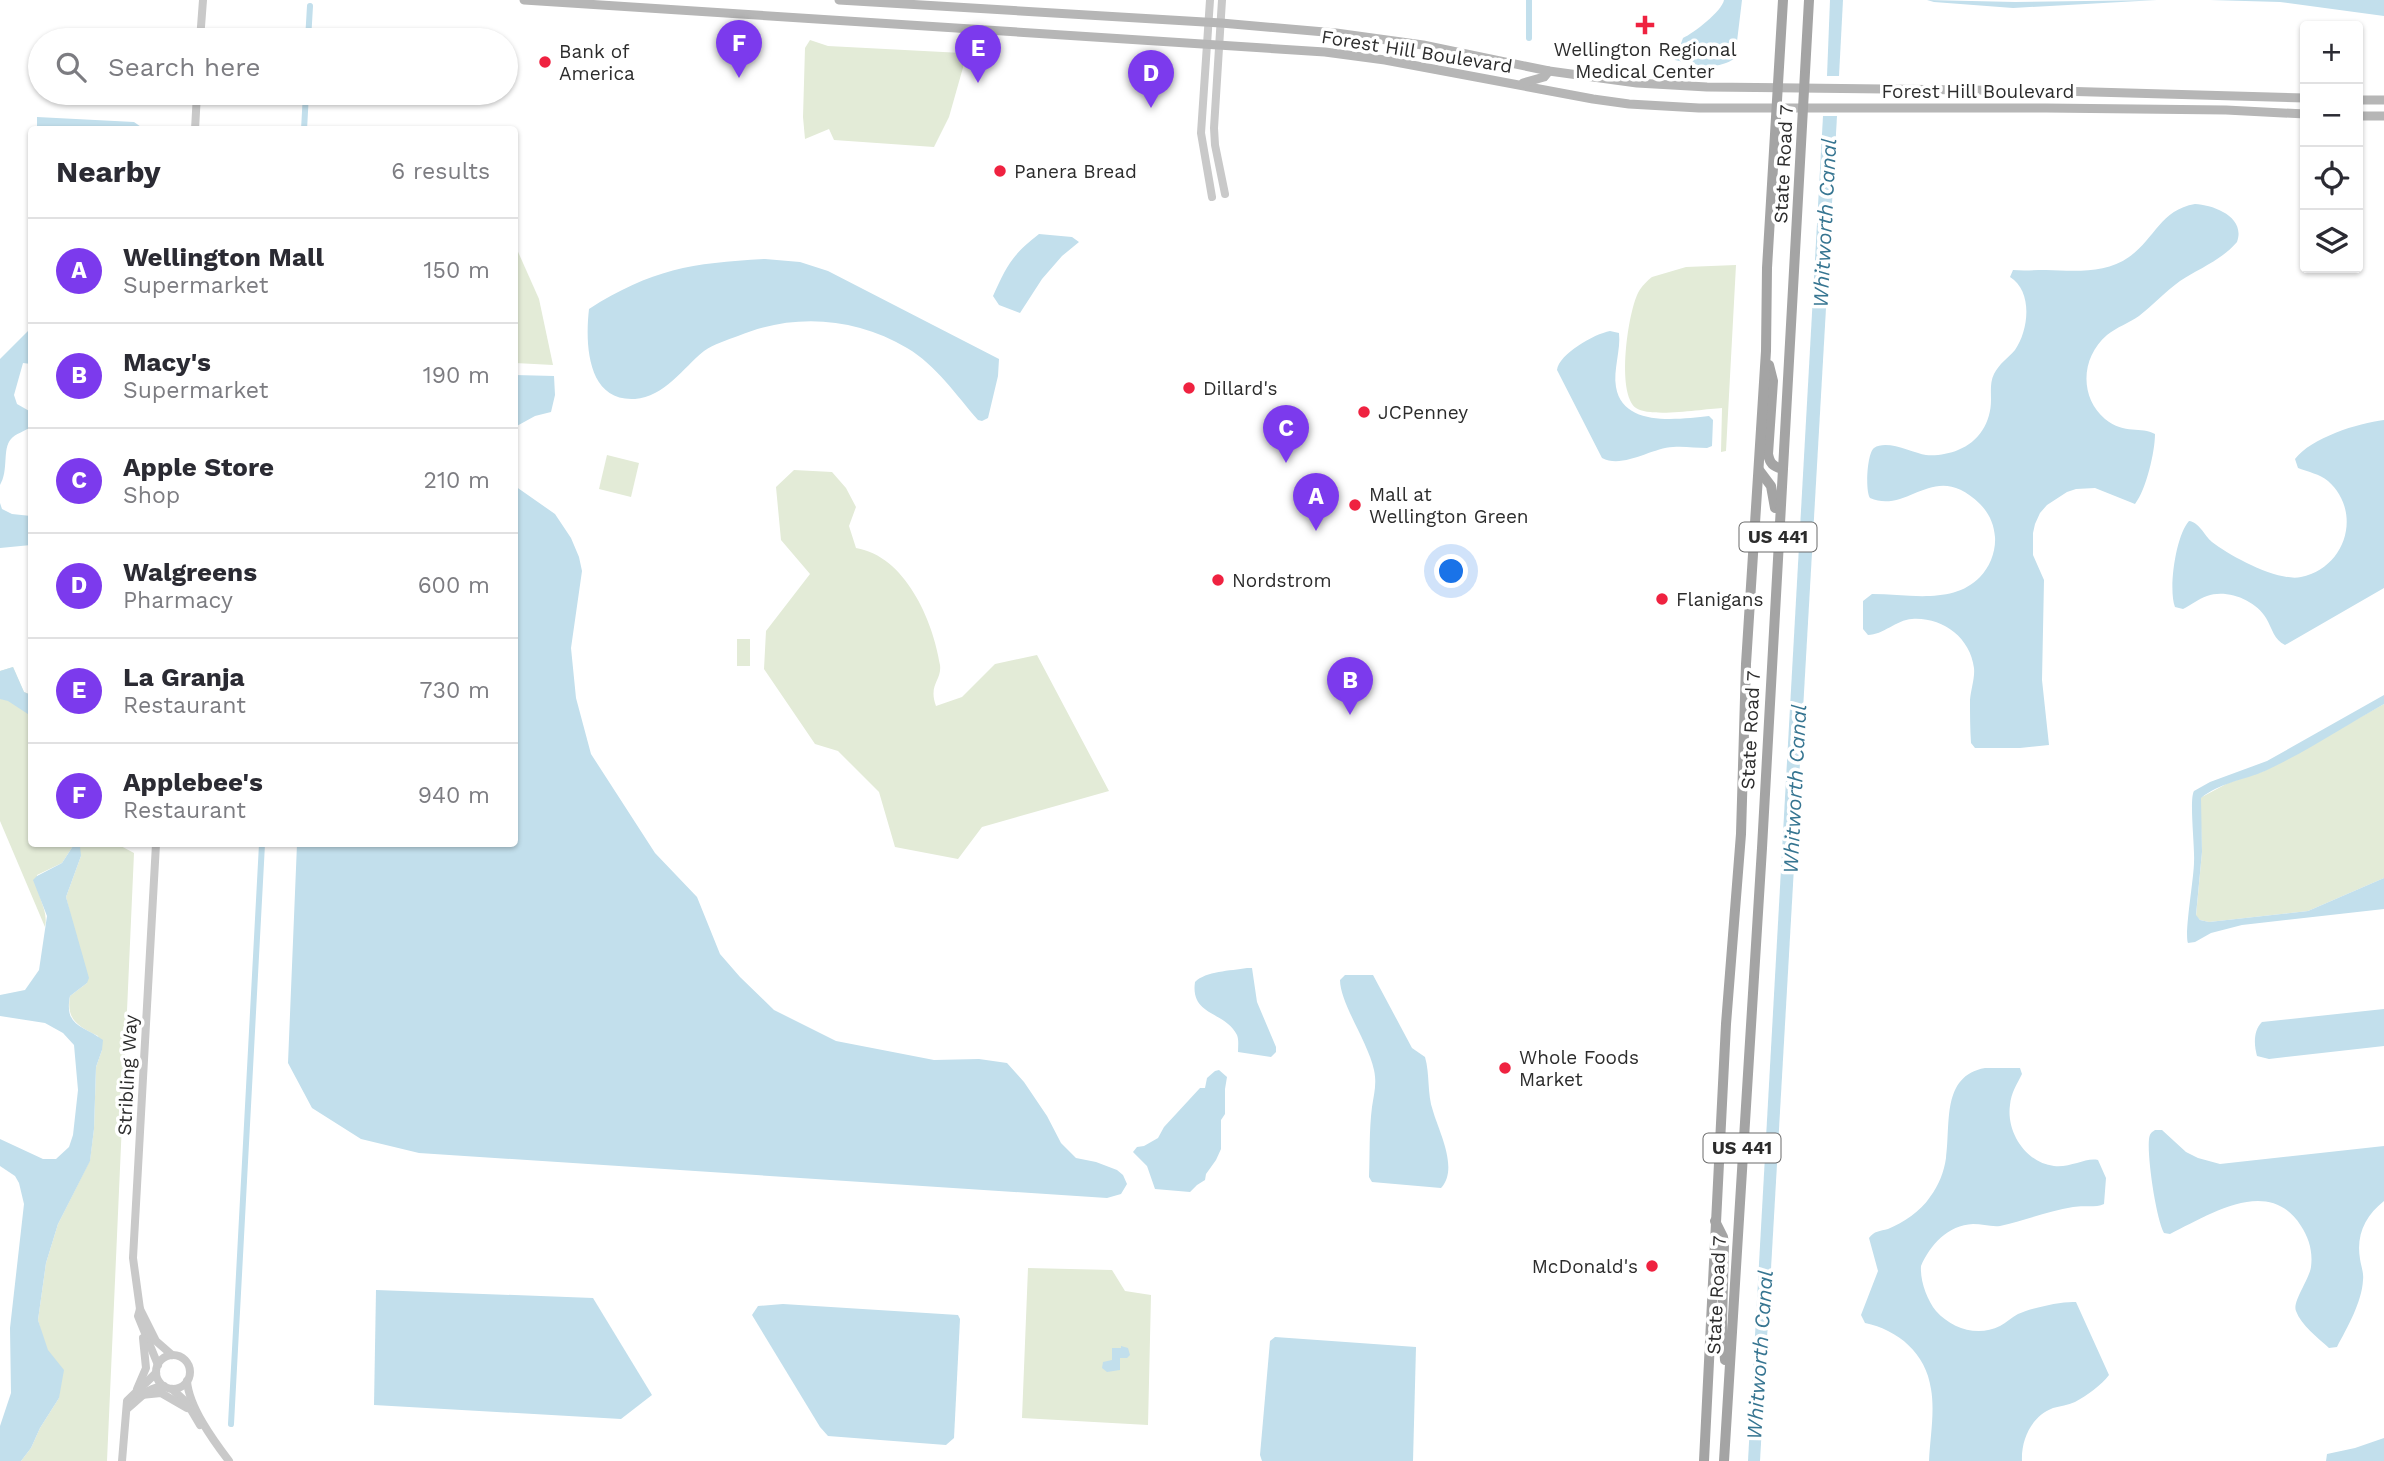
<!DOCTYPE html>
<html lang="en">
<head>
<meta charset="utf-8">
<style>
  body { margin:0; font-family:"Work Sans",sans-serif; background:#f7f7f7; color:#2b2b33 }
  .controls { position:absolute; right:21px; top:21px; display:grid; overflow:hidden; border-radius:7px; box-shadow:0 2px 5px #0004 }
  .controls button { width:63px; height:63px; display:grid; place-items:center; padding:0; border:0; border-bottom:2px solid #e1e1e2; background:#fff; color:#2b2b33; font:35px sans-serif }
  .you { position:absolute; left:1452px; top:572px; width:24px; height:24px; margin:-18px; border:5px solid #fff; border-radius:50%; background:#1a73e8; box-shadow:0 0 0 10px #1a73e833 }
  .badge { display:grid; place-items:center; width:46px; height:46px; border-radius:50%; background:#7c3aed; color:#fff; font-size:23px; font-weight:700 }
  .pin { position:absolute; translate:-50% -58px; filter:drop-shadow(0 2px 4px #0008) }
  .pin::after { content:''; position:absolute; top:37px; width:24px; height:21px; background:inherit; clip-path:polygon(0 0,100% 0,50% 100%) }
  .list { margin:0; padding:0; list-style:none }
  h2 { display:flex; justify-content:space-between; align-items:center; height:91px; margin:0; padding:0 28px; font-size:30px }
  h2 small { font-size:23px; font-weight:400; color:#7c7c81 }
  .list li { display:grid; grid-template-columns:46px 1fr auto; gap:21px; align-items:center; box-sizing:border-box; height:105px; padding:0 28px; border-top:2px solid #e1e1e2 }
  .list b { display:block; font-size:26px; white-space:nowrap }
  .list p { margin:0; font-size:23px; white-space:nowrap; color:#7c7c81 }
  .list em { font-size:23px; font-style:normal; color:#7c7c81 }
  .icon { flex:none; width:38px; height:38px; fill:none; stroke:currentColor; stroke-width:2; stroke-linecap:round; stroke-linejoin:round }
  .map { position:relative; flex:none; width:2384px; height:1461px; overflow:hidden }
  .search { position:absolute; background:#fff; box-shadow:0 2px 5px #0004; left:28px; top:28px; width:490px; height:77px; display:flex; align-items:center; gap:18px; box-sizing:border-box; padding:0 24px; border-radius:38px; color:#7c7c81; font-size:26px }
  .panel { position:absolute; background:#fff; box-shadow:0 2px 5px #0004; left:28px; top:126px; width:490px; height:721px; border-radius:7px }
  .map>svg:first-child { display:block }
  .green { fill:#e3ebd7 }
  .water { fill:#c2dfec }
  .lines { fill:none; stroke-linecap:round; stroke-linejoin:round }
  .canal { stroke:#c2dfec; stroke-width:6 }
  .tertiary { stroke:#c9c9c9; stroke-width:8 }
  .secondary { stroke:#b6b6b6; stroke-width:9 }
  .primary { stroke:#a4a4a4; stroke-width:10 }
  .poi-dot { fill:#ef2240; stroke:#fff; stroke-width:2.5 }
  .labels { text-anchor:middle; stroke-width:7; stroke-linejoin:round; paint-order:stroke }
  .shield { fill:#fff; stroke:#6b6b6b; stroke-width:2 }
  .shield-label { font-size:18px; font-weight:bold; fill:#2c2c2c }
  .poi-label { font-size:19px; fill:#2c2c2c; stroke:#fff; text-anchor:start }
  .street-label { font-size:19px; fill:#2c2c2c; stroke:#fff }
  .water-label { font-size:21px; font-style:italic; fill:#367591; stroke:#fff }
</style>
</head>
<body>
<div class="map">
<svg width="2384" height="1461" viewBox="0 0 2384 1461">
  <rect width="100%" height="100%" fill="#fff"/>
  <g class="green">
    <polygon points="810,40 828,46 962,53 966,49 986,50 986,57 966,57 949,117 934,147 834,140 829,129 805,139 803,117 805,48"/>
    <polygon points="515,245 539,299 553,365 515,363"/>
    <path d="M1736,265L1726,451L1721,452L1722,408C1703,409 1651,418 1636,408C1616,393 1628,313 1638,293C1641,287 1647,281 1652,277L1686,267Z"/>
    <polygon points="607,455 639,463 631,497 599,489"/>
    <path d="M794,470L832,472L846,488L856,507L849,526L856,548C905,556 933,620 940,665C942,681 928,684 936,706L962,697L995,664L1037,655L1109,791L982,827L958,859L895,847L879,792L838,751L815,744L764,669L766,631L810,574L781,540L776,487Z"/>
    <rect x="737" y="639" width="13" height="27"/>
    <path d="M13,667L24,692L31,695L32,844H117L134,853L107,1461H21L31,1448L40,1428L59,1398L38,1320L46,1263L58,1224L90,1160L94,1129L96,1067L102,1050L98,1036C78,1026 66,1020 70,996L87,983L66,897L81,856L73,846L62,863L37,875C35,897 49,908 45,927L0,821V671Z"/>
    <polygon points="2384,704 2384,878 2308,911 2209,922 2200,920 2196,916 2202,852 2200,798 2228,783 2264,771"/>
    <polygon points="1028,1268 1112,1270 1125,1291 1151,1295 1148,1425 1022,1418"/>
  </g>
  <g class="water">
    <path d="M1724,0H1742L1735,58C1718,71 1695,65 1675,60L1683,38C1694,33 1722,11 1724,0Z"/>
    <polygon points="1830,0 1843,0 1839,76 1827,76"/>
    <polygon points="1927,0 2015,2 2157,0 2013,8 1934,2"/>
    <polygon points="2210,0 2384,0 2384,16 2280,2"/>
    <polygon points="1823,116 1837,116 1760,1461 1748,1461"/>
    <polygon points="37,117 134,122 144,129 37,129"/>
    <path d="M2195,204C2214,205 2246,217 2237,242C2222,260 2198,269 2180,281C2165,292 2153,305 2139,316C2129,323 2117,327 2107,335C2081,357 2079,397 2105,419C2125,435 2141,426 2155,434C2155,452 2146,490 2135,504L2095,488L2076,489L2067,492L2047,505L2040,513L2035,524L2033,533V555L2044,580L2042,680L2049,745L2020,748H1975L1971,743C1970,729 1970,714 1970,700C1971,689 1975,678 1974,668C1970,637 1942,617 1912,619C1896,620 1883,635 1868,635L1863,629V601L1872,594C1908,594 1953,605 1980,577C1990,567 1996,551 1995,537C1994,524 1989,513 1980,504C1934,458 1909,515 1870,498C1865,491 1867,453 1874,448C1887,439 1913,453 1926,455C1936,456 1949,454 1958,450C1979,442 1991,422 1991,400C1991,391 1990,382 1994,374C1999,364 2008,358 2015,350C2029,330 2033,291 2010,277L2013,270C2024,271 2035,270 2046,270C2074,271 2105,274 2129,257C2155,239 2160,210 2195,204Z"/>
    <path d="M1039,234L1072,237L1079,242L1062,256L1042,279L1020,313L999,305L993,296C1007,265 1012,255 1039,234Z"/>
    <path d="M765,259L800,262L828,271L999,359L998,376L988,418L982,421L978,420C956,395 936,365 907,348C855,317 793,313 738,336C727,340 714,344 704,351C683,368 664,397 635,399C587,402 585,344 589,309C652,269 692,263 765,259Z"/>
    <path d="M31,320V364L23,363L14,395L17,404L31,412V427C25,431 15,434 11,439C2,449 9,470 0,485V359L28,331Z"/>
    <path d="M1610,331L1619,333C1621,350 1613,370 1616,387C1623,428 1679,419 1709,416L1713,420L1712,446L1707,448C1696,448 1684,446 1673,447C1651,448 1623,469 1602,458L1557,370C1559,354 1594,334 1610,331Z"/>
    <polygon points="515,375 554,376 555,395 551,412 535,416 515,427"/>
    <path d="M2384,420V588L2285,645C2274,640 2272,628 2266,618C2255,600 2227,589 2207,596C2198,599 2191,605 2183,609L2175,607C2168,589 2176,535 2189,521C2199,522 2204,535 2212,542C2230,556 2278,582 2301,577C2346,568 2363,512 2328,481C2319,474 2309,472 2298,468L2295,459C2311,438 2358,423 2384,420Z"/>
    <polygon points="515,486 555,514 571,538 579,557 582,571 571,648 576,698 591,754 655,853 697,897 720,954 740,977 774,1010 836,1041 934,1060 979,1059 1007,1063 1024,1082 1047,1116 1061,1143 1076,1158 1096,1162 1117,1170 1123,1175 1127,1184 1121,1194 1107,1198 419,1153 361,1139 312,1108 288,1063 297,844 514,844"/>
    <polygon points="0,503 2,509 12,514 31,516 31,545 0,548"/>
    <polygon points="13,667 24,692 31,695 31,716 8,701 0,699 0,671"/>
    <path d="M2384,695V704C2345,726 2306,752 2265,771C2244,780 2219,783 2201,798L2202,852L2196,915L2200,920L2209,922L2308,911L2384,878V909L2242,925L2211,933L2195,942L2188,943C2184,934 2194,878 2194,862C2195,847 2189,799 2194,791L2210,782L2267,761Z"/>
    <path d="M73,846H80L81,856L66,897L89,978L87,983L70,996C64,1027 83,1025 103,1040L102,1050L96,1067L94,1129L90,1161L58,1224L46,1263L38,1320L48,1350L64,1370L59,1398L40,1428L31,1448L21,1461H0V1426L11,1393L10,1328L24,1204L19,1183L15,1176L0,1166V1139L43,1159H56L69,1147L73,1135L78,1090L74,1045L63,1033L45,1023L0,1016V995L25,990L39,970L47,916L33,880L37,876L62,863Z"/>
    <path d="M1247,968H1252L1257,1002L1276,1047V1052L1271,1057L1238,1052C1238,1046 1239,1040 1237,1035C1225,1011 1190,1016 1195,982C1206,971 1230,971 1247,968Z"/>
    <path d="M1345,975H1373L1412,1048L1425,1057C1430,1074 1427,1094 1433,1111C1439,1132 1459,1169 1441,1188L1372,1182L1369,1177C1370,1154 1369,1130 1372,1107C1374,1094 1377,1084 1374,1070C1368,1042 1340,1003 1340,980Z"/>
    <path d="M2384,1009V1046L2269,1059L2257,1056C2254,1045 2253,1031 2262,1022Z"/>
    <path d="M1985,1068H2020L2022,1074C2017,1084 2011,1093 2010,1105C2006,1132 2026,1163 2054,1166C2071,1168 2086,1157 2098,1160L2106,1178L2104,1204C2096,1208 2083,1205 2073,1207C2048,1211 2024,1221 2000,1226C1991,1227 1982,1224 1973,1224C1948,1225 1930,1245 1921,1266C1920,1281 1927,1300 1936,1311C1952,1329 1978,1337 2000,1326C2006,1323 2012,1317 2018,1314C2031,1308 2062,1301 2076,1302L2109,1375C2102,1385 2086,1396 2075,1402C2068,1405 2060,1406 2053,1408C2032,1416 2021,1439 2022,1461H1929C1930,1438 1935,1412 1931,1389C1926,1353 1898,1330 1865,1323L1861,1315L1878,1271L1869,1238C1874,1231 1880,1231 1888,1229C1904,1222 1920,1212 1930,1197C1939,1185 1944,1172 1946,1158C1951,1124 1941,1076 1985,1068Z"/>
    <polygon points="1219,1070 1227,1077 1225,1089 1225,1114 1221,1120 1221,1149 1216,1160 1206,1174 1205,1180 1197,1185 1190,1192 1155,1189 1147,1166 1133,1152 1137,1147 1144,1146 1158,1138 1164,1127 1200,1088 1205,1088 1207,1078 1215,1071"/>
    <path d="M2155,1130H2162L2186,1152L2198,1158L2220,1164L2384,1146V1201C2365,1216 2356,1235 2360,1259C2361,1266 2364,1273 2363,1280C2362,1302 2347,1328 2337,1347L2329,1348C2318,1338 2301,1325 2296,1311C2292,1302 2309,1280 2311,1267C2313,1252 2309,1238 2301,1226C2269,1175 2209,1215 2170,1234L2164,1233C2156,1218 2147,1157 2149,1139C2150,1133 2151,1133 2155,1130Z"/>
    <polygon points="376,1290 593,1298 652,1395 621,1419 374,1405"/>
    <polygon points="783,1304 958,1315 960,1319 954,1438 946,1445 828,1436 820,1427 752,1315 758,1306"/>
    <polygon points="1275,1337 1416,1347 1413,1461 1262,1461 1260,1455 1270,1341"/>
    <polygon points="1121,1346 1128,1348 1130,1355 1127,1358 1120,1358 1120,1370 1107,1372 1102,1368 1103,1362 1112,1360 1112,1348 1121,1348"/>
    <polygon points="2384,1438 2384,1461 2326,1461 2327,1454 2355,1448"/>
  </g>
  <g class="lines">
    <g class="canal">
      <polyline points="1529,0 1529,38"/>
      <polyline points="308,40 310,6"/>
      <polyline points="304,130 306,93"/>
      <polyline points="231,1424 262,844"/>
    </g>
    <g class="tertiary">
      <polyline points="1210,0 1201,133 1212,197"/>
      <polyline points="1222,0 1214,128 1215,145 1225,194"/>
      <polyline points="200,40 203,0"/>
      <polyline points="195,130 197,93"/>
      <polyline points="156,844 133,1258 140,1309 138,1316 158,1365"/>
      <polyline points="140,1309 156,1341 172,1355"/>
      <circle cx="173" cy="1372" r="17"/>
      <path d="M187,1381C189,1407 213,1440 229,1461"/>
      <polyline points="137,1389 146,1368 143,1338"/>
      <polyline points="172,1389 187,1403 200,1425"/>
      <polyline points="141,1395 161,1393 187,1408"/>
      <path d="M128,1408C141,1398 146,1388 164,1386"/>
      <polyline points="122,1461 127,1401 156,1373"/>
    </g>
    <g class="secondary">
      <polyline points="524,0 1325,52 1385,60 1593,99 1629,104 1699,108 2046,108 2226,110 2305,114"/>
      <polyline points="839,0 1221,23 1336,33 1423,45 1549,71 1637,83 1707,87 2058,91 2305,98"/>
      <polyline points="1523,83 1544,77 1549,71"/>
      <polyline points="2358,100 2384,100"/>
      <polyline points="2358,116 2384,116"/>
    </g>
    <g class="primary">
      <path d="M1769,365L1773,381L1768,454C1770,464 1773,466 1782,469"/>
      <polyline points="1759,470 1771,486 1775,508"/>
      <polyline points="1715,1221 1723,1237 1724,1244 1722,1323 1725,1360"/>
      <polyline points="1704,1461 1726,1024 1741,834 1746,664 1766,351 1767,268 1783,0"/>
      <polyline points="1724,1461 1762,848 1809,0"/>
    </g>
  </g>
  <g class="poi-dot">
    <path d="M1641.5 14.5h7v7h7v7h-7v7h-7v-7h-7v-7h7z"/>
    <circle cx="545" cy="62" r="7"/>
    <circle cx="1000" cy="171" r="7"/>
    <circle cx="1189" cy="388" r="7"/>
    <circle cx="1364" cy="412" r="7"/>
    <circle cx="1355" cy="505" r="7"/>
    <circle cx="1218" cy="580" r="7"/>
    <circle cx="1662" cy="599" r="7"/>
    <circle cx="1505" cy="1068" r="7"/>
    <circle cx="1652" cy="1266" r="7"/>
  </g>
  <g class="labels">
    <g class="shield">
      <rect x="1739.5" y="522.5" width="77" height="29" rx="5"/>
      <rect x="1703.5" y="1133.5" width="77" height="29" rx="5"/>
    </g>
    <g class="shield-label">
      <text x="1778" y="543">US 441</text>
      <text x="1742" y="1154">US 441</text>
    </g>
    <g class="poi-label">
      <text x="1645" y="56" text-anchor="middle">Wellington Regional<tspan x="1645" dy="22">Medical Center</tspan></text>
      <text x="559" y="58">Bank of<tspan x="559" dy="22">America</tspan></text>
      <text x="1014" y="178">Panera Bread</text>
      <text x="1203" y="395">Dillard's</text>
      <text x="1378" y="419">JCPenney</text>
      <text x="1369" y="501">Mall at<tspan x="1369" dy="22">Wellington Green</tspan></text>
      <text x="1232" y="587">Nordstrom</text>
      <text x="1676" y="606">Flanigans</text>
      <text x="1519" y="1064">Whole Foods<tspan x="1519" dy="22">Market</tspan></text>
      <text x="1638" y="1273" text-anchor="end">McDonald's</text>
    </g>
    <g class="street-label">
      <text transform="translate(1417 51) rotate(9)" y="7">Forest Hill Boulevard</text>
      <text x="1978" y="98">Forest Hill Boulevard</text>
      <text transform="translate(1783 164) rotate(-87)" y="7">State Road 7</text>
      <text transform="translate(1750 730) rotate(-87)" y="7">State Road 7</text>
      <text transform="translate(127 1075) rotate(-87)" y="7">Stribling Way</text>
      <text transform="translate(1716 1295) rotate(-87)" y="7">State Road 7</text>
    </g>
    <g class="water-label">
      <text transform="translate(1825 223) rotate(-87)" y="7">Whitworth Canal</text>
      <text transform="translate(1795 789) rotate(-87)" y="7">Whitworth Canal</text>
      <text transform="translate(1760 1355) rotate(-86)" y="7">Whitworth Canal</text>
    </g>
  </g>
</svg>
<div class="controls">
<button>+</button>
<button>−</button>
<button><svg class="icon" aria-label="locate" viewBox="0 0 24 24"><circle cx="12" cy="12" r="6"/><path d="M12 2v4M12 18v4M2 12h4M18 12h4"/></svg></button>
<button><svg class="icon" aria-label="layers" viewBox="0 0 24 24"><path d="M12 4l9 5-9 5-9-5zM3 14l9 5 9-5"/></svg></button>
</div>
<div class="you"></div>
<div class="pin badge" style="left:1316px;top:531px">A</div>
<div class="pin badge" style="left:1350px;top:715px">B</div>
<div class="pin badge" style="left:1286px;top:463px">C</div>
<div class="pin badge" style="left:1151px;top:108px">D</div>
<div class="pin badge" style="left:978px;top:83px">E</div>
<div class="pin badge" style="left:739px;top:78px">F</div>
<div class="search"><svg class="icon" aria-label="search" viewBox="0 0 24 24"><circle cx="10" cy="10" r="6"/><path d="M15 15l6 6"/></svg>Search here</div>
<section class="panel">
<h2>Nearby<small>6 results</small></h2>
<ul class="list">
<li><span class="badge">A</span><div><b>Wellington Mall</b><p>Supermarket</p></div><em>150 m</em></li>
<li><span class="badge">B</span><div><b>Macy's</b><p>Supermarket</p></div><em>190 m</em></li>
<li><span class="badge">C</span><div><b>Apple Store</b><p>Shop</p></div><em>210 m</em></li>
<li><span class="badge">D</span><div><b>Walgreens</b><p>Pharmacy</p></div><em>600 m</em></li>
<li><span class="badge">E</span><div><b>La Granja</b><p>Restaurant</p></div><em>730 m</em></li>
<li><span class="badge">F</span><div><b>Applebee's</b><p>Restaurant</p></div><em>940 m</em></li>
</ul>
</section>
</div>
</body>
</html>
